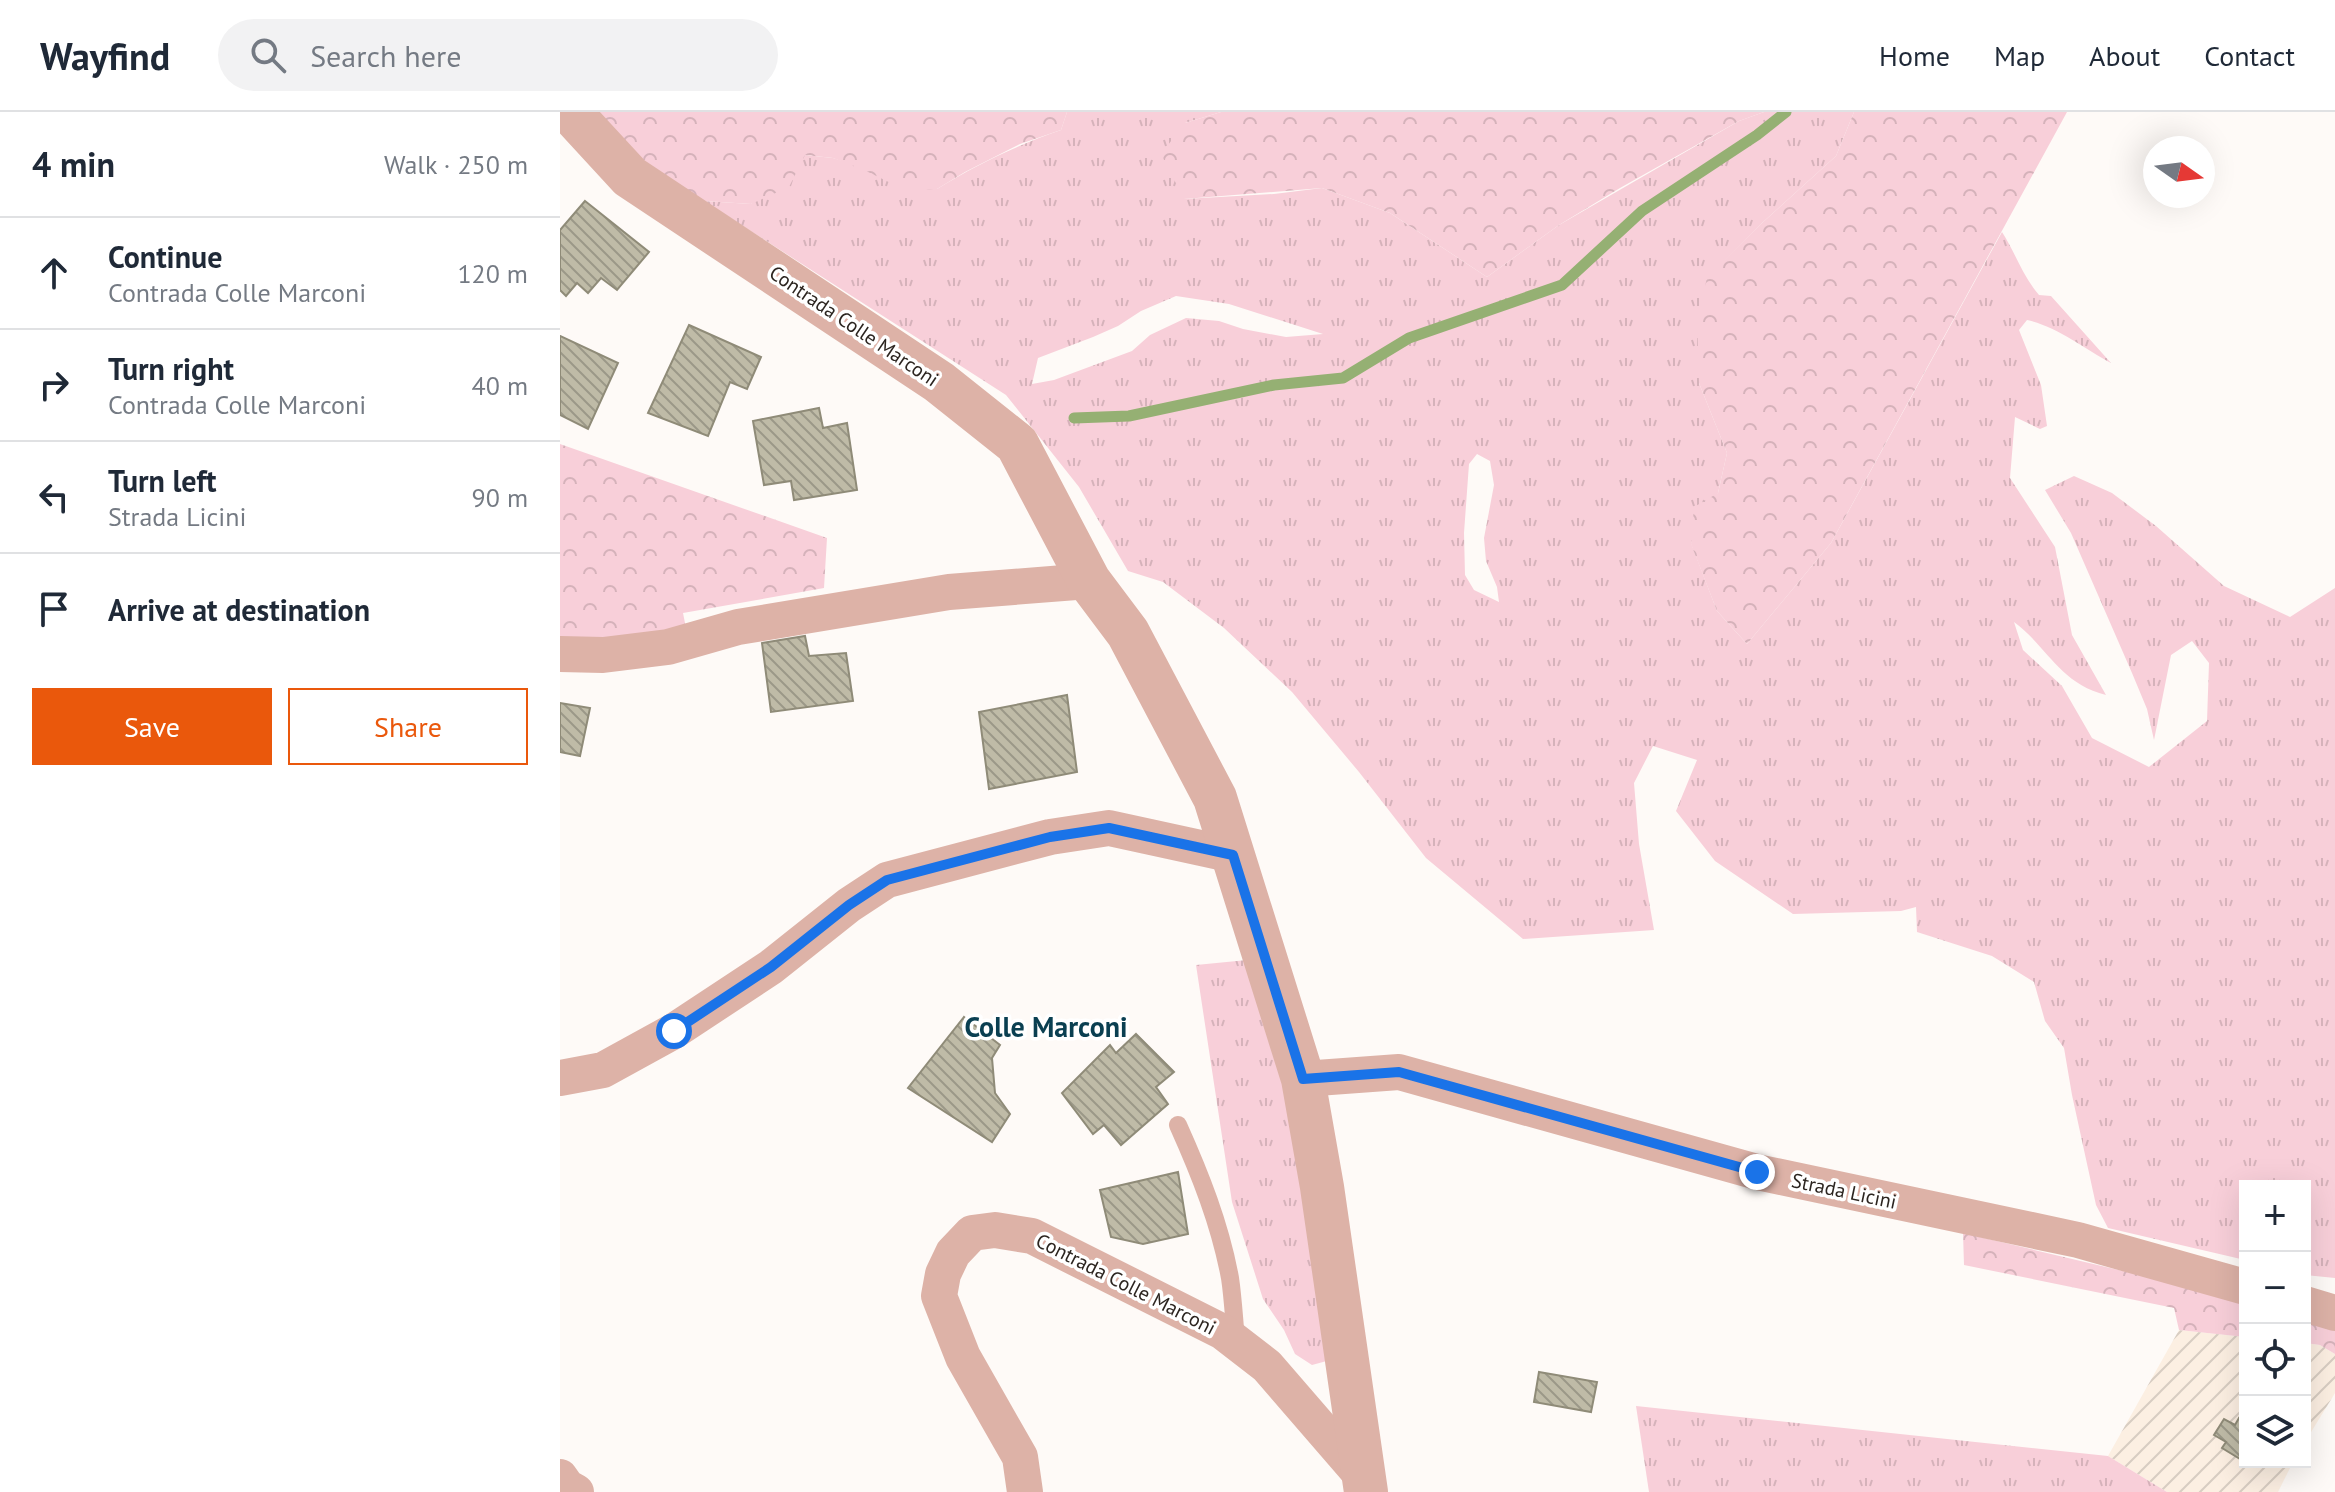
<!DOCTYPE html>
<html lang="en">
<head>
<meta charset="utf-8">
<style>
  body { margin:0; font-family:"PT Sans",sans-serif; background:#f2f2f3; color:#1f2937 }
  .controls { position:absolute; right:24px; bottom:24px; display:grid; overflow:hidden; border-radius:0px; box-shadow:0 8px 32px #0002 }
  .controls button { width:72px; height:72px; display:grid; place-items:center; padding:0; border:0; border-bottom:2px solid #e0e1e3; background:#fff; color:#1f2937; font:40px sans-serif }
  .compass { position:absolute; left:1583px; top:24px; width:72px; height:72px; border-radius:50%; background:#fff; box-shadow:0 8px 32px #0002; rotate:104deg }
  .stop { position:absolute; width:24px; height:24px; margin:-18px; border:6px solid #1a73e8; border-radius:50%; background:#fff }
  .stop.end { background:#1a73e8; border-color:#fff; box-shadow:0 2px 8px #0008 }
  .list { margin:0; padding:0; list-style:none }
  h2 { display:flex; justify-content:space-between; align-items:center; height:104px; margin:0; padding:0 32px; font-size:34px }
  h2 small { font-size:26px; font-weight:400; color:#747a83 }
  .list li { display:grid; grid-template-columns:52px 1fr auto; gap:24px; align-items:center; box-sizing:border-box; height:112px; padding:0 32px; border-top:2px solid #e0e1e3 }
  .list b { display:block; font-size:30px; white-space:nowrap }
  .list p { margin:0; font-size:26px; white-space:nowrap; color:#747a83 }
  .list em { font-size:26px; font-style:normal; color:#747a83 }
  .actions { display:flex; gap:16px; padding:24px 32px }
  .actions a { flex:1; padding:18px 0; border:2px solid #ea580c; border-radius:0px; text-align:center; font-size:28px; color:#ea580c }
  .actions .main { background:#ea580c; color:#fff }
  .icon { flex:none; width:44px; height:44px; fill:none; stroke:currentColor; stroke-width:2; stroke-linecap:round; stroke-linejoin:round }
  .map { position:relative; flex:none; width:1775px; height:1380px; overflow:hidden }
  header { display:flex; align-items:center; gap:48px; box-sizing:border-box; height:112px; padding:0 40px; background:#fff; border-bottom:2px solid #e0e1e3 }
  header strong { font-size:38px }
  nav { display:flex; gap:44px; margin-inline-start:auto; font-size:28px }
  .search { width:560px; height:72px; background:#f2f2f3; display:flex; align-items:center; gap:20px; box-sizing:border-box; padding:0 28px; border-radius:44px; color:#747a83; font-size:30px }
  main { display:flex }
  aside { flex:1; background:#fff }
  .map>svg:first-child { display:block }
  .industrial { fill:url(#industrial-furrows) }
  .grass { fill:url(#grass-tufts); fill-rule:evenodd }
  .forest { fill:url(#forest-crowns) }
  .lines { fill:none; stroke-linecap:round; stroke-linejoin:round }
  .stream { stroke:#95b073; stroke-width:11 }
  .building { fill:url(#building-back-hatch); stroke:#8f8b78; stroke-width:2 }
  .service { stroke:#ddb2a7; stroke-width:18 }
  .minor { stroke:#ddb2a7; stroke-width:36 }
  .tertiary { stroke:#ddb2a7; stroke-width:44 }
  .route { stroke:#1a73e8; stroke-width:10 }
  .labels { text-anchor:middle; stroke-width:7; stroke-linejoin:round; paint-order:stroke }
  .street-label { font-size:20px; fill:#2c2520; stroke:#fff }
  .district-label { font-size:28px; font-weight:bold; fill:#0a3f51; stroke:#fff }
</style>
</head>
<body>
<header>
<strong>Wayfind</strong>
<div class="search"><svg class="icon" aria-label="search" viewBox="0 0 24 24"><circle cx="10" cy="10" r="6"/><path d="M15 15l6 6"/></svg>Search here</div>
<nav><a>Home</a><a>Map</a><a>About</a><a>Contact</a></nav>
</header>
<main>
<aside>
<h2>4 min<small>Walk · 250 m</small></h2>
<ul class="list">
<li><svg class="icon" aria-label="ahead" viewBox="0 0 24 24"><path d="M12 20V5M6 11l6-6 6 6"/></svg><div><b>Continue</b><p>Contrada Colle Marconi</p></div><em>120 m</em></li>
<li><svg class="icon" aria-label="right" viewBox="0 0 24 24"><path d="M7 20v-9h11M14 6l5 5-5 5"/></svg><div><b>Turn right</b><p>Contrada Colle Marconi</p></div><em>40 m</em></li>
<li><svg class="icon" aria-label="left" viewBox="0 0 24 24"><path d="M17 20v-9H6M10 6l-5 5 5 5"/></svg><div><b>Turn left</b><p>Strada Licini</p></div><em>90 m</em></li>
<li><svg class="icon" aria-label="arrive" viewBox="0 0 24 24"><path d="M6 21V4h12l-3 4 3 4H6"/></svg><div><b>Arrive at destination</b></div></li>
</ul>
<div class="actions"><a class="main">Save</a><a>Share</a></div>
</aside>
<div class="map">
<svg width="1775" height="1380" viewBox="0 0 1775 1380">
  <defs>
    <pattern id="industrial-furrows" width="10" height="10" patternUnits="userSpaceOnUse" patternTransform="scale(2)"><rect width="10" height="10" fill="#fcefe2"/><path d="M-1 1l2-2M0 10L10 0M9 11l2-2" fill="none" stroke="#d8cdc2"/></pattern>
    <pattern id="grass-tufts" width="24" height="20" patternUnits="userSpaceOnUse" patternTransform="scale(2)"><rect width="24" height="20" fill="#f8cfd9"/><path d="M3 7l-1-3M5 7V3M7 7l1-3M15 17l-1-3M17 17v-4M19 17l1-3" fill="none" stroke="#d5b2ba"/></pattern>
    <pattern id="forest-crowns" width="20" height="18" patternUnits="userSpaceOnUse" patternTransform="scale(2)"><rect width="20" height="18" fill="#f8cfd9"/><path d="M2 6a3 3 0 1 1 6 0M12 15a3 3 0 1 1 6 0" fill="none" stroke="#d5b2ba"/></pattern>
    <pattern id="building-back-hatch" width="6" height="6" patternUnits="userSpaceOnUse" patternTransform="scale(2)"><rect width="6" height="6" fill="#bfbba7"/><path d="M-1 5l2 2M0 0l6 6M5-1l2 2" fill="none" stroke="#9b9888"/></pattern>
  </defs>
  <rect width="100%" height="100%" fill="#fefaf7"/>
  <g class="industrial">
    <polygon points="1619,1218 1685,1225 1685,1350 1733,1350 1718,1380 1607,1380 1548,1344"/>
    <polygon points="1745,1231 1760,1233 1775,1242 1775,1281 1745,1330"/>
  </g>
  <g class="grass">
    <path d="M507,0H661L625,11L624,87L714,82L762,76L830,101L927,165L999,113L1179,9L1204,0H1294L1276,44L1202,111L1147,167L1139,271L1167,341L1158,381L1131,431L1157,499L1187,532L1271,431L1442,120C1455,140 1463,165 1479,183L1491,184L1551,251C1525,237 1496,214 1467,208L1459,218L1481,273L1487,314L1480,317L1455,305L1450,366L1495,435L1512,523L1546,583C1499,571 1487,534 1454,510L1463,538L1502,574L1532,626L1589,655L1647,609L1649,551L1632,529L1611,543L1594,628L1587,597L1572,561L1511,421L1485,378L1514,364L1552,381L1596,414L1664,474L1730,505L1775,476V1166L1745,1163V1074H1685V1148L1548,1116L1536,1093L1512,983L1504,936L1485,909L1474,870L1432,844L1357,820L1356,795L1341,799L1233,802L1155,749L1116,699L1137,648L1093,634L1074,671L1079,732L1094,818L963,827L866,746L799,660L732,580L664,516L603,470L568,459L519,375L446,283L144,89L191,92L245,43L273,46L377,77C417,52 458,33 501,18ZM616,184L669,192L763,222L726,225L683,217L659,209L626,206L590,223L572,239L494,268L472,272L478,246L533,225L558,214L581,199ZM917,342L930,349L934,373L924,426L926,449L937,475L939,490L914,478L905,463L904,421L909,352Z"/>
    <polygon points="687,848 745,1046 774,1247 752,1253 735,1242 724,1218 703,1187 672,1090 636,853"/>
    <polygon points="1076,1294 1548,1344 1607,1380 1089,1380"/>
  </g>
  <g class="forest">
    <polygon points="29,0 507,0 501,18 460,32 405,60 377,77 345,78 302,57 273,46 245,43 229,75 191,92 144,89 91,58"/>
    <polygon points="661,0 1204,0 1179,9 1060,76 999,113 927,165 830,101 762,76 624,87 601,42 625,11"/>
    <polygon points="1294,0 1507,0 1271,431 1187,532 1157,499 1131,432 1134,395 1158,381 1167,341 1139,271 1137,207 1147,166 1202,111 1276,44"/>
    <polygon points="0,332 267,426 264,476 123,501 128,526 0,540"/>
    <polygon points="1403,1121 1685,1188 1685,1225 1619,1218 1614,1196 1404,1153"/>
    <polygon points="1745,1204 1775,1216 1775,1242 1760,1233 1745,1231"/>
  </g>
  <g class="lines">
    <polyline class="stream" points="514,306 569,304 714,273 783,266 849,226 1002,173 1082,99 1197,23 1226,0"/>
  </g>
  <g class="building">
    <polygon points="25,89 89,140 57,178 41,166 28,181 17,171 6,184 0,178 0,118"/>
    <polygon points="129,213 201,245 187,277 170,270 148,324 88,301"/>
    <polygon points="0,224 58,251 28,317 0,303"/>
    <polygon points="259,296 263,316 287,311 297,378 234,388 231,369 204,373 193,309"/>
    <polygon points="245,524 249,544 286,541 293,589 211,600 202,531"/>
    <polygon points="507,583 517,660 429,677 419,600"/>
    <polygon points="0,591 30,596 20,644 0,640"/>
    <polygon points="404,905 440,933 432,946 435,981 450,1002 432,1030 348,976"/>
    <polygon points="576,922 614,960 596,975 608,992 561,1033 544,1013 533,1022 502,981 550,933 556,941"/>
    <polygon points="618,1060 628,1122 583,1132 551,1125 540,1078"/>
    <polygon points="979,1260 1037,1270 1031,1300 974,1290"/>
    <polygon points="1679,1306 1685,1310 1685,1350 1662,1336 1666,1330 1654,1323 1664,1307 1675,1313"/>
  </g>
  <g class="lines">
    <path class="service" d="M618,1013C640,1062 660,1112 670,1166C673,1186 674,1207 676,1228"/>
    <g class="minor">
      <polyline points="0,542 43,543 108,535 178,515 389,480 529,469"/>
      <polyline points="0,966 43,958 114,919 211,855 289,793 327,768 490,725 549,716 673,743"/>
      <polyline points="743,967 839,960 1197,1060 1518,1128 1685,1175"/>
      <polyline points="1745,1192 1775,1201"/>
      <polyline points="0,1365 7,1375 16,1380"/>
      <polyline points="465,1380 460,1345 403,1245 379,1184 383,1162 393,1141 412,1121 435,1118 472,1124 663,1220 707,1254 803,1365"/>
    </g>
    <polyline class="tertiary" points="10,0 70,65 379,270 457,332 529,469 568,521 655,686 743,967 762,1075 806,1380"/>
  </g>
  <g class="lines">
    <polyline class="route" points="114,919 211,855 289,793 327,768 490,725 549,716 673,743 743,967 839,960 1197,1060"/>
  </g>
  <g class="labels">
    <g class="street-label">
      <text transform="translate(294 214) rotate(34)" y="7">Contrada Colle Marconi</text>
      <text transform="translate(1284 1079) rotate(12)" y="7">Strada Licini</text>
      <text transform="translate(566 1172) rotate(27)" y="7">Contrada Colle Marconi</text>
    </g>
    <g class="district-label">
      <text x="486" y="925">Colle Marconi</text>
    </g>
  </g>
</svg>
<div class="controls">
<button>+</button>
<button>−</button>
<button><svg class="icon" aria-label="locate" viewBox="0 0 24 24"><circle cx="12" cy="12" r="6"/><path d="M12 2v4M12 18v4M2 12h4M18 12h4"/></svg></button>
<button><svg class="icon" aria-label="layers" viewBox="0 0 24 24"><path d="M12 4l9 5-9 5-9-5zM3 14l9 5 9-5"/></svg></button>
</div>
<svg class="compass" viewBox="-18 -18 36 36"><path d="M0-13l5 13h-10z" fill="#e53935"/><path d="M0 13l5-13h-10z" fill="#747a83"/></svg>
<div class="stop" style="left:114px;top:919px"></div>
<div class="stop end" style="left:1197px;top:1060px"></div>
</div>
</main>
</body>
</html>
